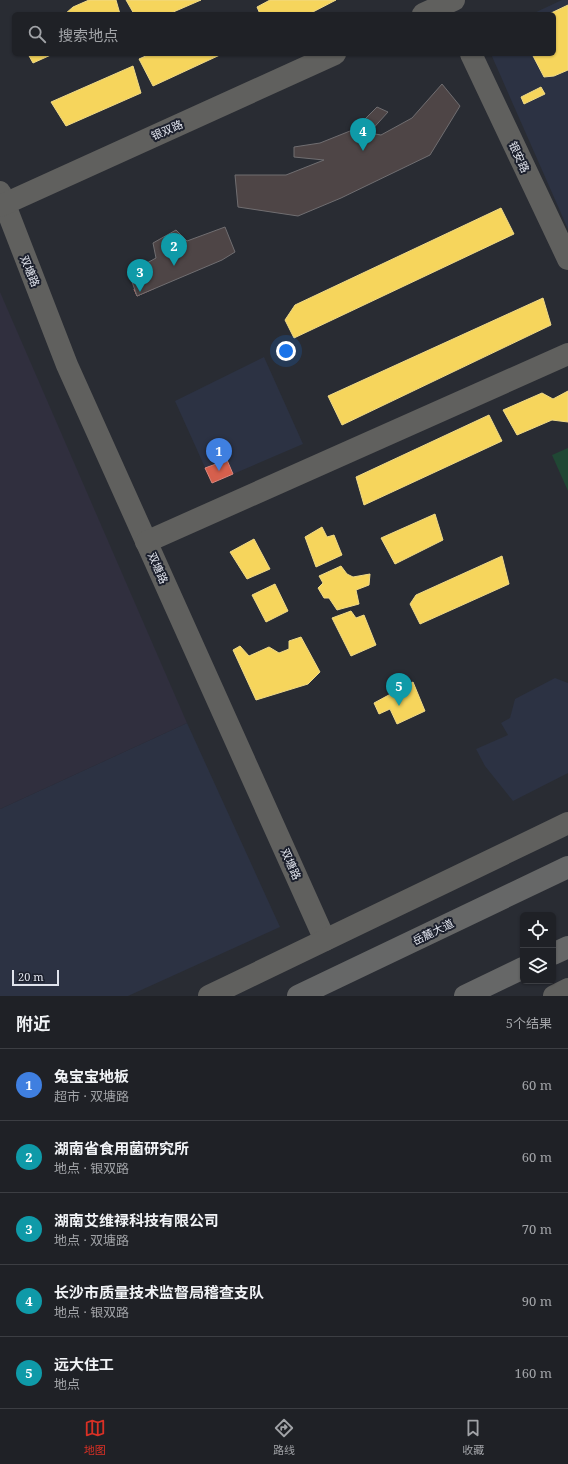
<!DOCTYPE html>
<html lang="zh">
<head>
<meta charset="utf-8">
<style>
  body { margin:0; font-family:"Noto Serif","Noto Sans SC",serif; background:#2c2e32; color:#f1f3f6 }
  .controls { position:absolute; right:12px; bottom:12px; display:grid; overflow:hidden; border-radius:6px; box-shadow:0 1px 3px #0004 }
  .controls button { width:36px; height:36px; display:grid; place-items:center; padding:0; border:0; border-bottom:1px solid #3c3e43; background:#1f2126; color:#f1f3f6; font:20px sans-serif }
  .scale { position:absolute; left:12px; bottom:10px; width:47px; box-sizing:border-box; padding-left:4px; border:2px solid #e0e3ec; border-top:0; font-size:11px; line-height:14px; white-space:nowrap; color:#e0e3ec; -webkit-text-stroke:3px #1c202d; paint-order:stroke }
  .you { position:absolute; left:286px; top:351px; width:14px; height:14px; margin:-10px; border:3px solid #fff; border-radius:50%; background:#1a73e8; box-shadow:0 0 0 6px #1a73e833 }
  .badge { display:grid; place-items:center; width:26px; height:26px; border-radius:50%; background:#d93025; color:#fff; font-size:13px; font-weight:700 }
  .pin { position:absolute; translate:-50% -33px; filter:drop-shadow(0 1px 2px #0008) }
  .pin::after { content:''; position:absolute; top:21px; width:14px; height:12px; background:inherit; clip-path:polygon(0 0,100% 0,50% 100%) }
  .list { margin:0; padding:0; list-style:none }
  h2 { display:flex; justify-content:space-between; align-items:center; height:52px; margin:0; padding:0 16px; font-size:17px }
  h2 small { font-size:13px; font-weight:400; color:#a1a3a7 }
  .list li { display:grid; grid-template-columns:26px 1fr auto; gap:12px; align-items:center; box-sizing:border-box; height:72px; padding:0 16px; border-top:1px solid #3c3e43 }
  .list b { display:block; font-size:15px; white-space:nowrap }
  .list p { margin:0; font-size:13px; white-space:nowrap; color:#a1a3a7 }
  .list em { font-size:13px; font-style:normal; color:#a1a3a7 }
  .icon { flex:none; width:22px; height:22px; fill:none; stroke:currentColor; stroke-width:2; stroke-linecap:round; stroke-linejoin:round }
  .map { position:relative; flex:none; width:568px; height:996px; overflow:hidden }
  .search { position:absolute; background:#1f2126; box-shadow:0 1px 3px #0004; left:12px; right:12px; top:12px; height:44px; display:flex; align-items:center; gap:10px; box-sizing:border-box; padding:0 14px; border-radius:6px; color:#a1a3a7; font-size:15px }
  .sheet { height:412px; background:#1f2126 }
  nav { display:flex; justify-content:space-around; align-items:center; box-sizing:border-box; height:56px; border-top:1px solid #3c3e43; background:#1f2126; font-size:11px; color:#a1a3a7 }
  nav a { display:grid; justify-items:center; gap:2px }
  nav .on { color:#d93025 }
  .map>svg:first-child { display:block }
  .built { fill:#2c3243 }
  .industrial { fill:#302f3e }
  .green { fill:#204734 }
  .homes { fill:#f6d55c; stroke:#efd987 }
  .shops { fill:#d6604d; stroke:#d9877d }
  .building { fill:#4e4546; stroke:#706e71 }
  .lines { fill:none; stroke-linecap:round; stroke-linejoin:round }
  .minor { stroke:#60605e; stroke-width:22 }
  .highway { stroke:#666767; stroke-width:22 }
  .labels { text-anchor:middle; stroke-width:4; stroke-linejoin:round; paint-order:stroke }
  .street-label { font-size:11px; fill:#e0e3ec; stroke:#1c202d }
</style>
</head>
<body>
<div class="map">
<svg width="568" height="996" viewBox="0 0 568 996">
  <rect width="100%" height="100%" fill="#292c33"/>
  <g class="built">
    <polygon points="562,0 568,0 568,229 491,54 554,54 554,14 532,14"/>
    <polygon points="264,357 303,444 212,483 175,401"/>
    <polygon points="555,678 568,683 568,773 513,801 485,766 476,749 508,735 501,723 510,718 515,699"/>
    <polygon points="187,723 280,927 128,996 0,996 0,809"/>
  </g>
  <polygon class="industrial" points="0,292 187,723 0,809"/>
  <polygon class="green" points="568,448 568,491 552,455"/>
  <g class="homes">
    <polygon points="89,0 116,0 120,14 65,14 73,7"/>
    <polygon points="126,0 201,0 171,13 143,14 134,14"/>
    <polygon points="270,0 336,0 309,14 260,14 257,7"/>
    <polygon points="568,5 568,70 554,76 544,77 532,54 554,54 554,14 549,14"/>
    <polygon points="28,54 53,54 33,63"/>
    <polygon points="150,54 222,54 153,86 139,59"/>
    <polygon points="133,66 141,93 66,126 51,102"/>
    <polygon points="541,87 545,94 524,104 521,97"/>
    <polygon points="501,208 514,234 294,338 285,320 295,305"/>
    <polygon points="543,298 551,325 342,425 328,396"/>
    <polygon points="568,391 568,422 552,420 517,435 503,410 542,393 553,399"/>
    <polygon points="489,415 502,441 364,505 356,477"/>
    <polygon points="435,514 443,540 395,564 381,538"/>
    <polygon points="322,527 327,537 334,535 342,555 316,567 305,537"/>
    <polygon points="254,539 270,569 247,579 230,552"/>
    <polygon points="502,556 509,584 420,624 410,604 416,595"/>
    <polygon points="341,566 347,574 353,577 370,574 369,585 356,590 359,604 337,610 329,598 324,598 318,588 323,583 319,576"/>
    <polygon points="275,584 288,611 266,622 252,595"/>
    <polygon points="351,611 356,618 364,615 376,645 351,656 332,618"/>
    <polygon points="301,637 320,672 308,684 256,700 233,650 240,646 249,656 269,647 279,653 289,649 289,641"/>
    <polygon points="413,682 425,711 397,724 390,709 379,714 374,703"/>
  </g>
  <g class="shops">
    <polygon points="149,282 155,288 137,296 134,289"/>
    <polygon points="227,460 233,474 212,483 205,468"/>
  </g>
  <g class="building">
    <polygon points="442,84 460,106 430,155 341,198 298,216 238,207 235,175 286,175 324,160 294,157 294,147 320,143 355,129 377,107 388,112 369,133 381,135 412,118"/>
    <polygon points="225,227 235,252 222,260 137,296 129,273 156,258 153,243 176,230 187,241"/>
  </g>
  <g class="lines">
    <g class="minor">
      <polyline points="423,14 454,0"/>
      <polyline points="471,54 568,259"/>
      <polyline points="0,192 67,365 325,940"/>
      <polyline points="0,206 335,54"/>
      <polyline points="146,542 568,354"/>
      <polyline points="209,996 568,823"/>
      <polyline points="554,996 568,989"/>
    </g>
    <g class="highway">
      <polyline points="553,954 568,947"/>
      <polyline points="298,996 568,867"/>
      <polyline points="465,996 523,968"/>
    </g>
  </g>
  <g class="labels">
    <g class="street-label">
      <text transform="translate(167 130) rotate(-24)" y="4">银双路</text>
      <text transform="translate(519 157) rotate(65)" y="4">银安路</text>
      <text transform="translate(30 271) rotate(68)" y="4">双塘路</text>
      <text transform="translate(158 568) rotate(66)" y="4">双塘路</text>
      <text transform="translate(291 864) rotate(66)" y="4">双塘路</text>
      <text transform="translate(433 932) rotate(-26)" y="4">岳麓大道</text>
    </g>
  </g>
</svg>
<div class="controls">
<button><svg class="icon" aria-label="locate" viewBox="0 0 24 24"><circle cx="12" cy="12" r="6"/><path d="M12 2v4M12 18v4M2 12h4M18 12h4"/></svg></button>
<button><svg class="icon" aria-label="layers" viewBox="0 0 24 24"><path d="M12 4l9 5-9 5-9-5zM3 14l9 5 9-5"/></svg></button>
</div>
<div class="scale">20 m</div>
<div class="you"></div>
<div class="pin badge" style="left:219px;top:471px;background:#3f7fe0">1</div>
<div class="pin badge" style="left:174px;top:266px;background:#0f9aa8">2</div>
<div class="pin badge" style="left:140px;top:292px;background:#0f9aa8">3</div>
<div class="pin badge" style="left:363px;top:151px;background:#0f9aa8">4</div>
<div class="pin badge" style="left:399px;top:706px;background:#0f9aa8">5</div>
<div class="search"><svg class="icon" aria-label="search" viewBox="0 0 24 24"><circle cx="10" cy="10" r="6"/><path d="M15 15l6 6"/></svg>搜索地点</div>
</div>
<section class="sheet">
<h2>附近<small>5个结果</small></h2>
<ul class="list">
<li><span class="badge" style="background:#3f7fe0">1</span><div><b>兔宝宝地板</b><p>超市 · 双塘路</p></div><em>60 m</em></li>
<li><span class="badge" style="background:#0f9aa8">2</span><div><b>湖南省食用菌研究所</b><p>地点 · 银双路</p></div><em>60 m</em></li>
<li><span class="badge" style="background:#0f9aa8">3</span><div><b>湖南艾维禄科技有限公司</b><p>地点 · 双塘路</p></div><em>70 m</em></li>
<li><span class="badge" style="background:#0f9aa8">4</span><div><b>长沙市质量技术监督局稽查支队</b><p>地点 · 银双路</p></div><em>90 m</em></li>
<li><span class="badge" style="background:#0f9aa8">5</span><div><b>远大住工</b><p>地点</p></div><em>160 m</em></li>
</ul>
</section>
<nav>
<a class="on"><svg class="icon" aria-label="map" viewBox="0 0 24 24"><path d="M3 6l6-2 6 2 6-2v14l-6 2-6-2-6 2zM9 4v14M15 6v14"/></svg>地图</a>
<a><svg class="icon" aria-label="directions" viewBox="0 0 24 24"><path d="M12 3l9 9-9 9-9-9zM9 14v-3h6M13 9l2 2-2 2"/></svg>路线</a>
<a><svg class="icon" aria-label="saved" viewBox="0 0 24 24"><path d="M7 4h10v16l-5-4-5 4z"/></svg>收藏</a>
</nav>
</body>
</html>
